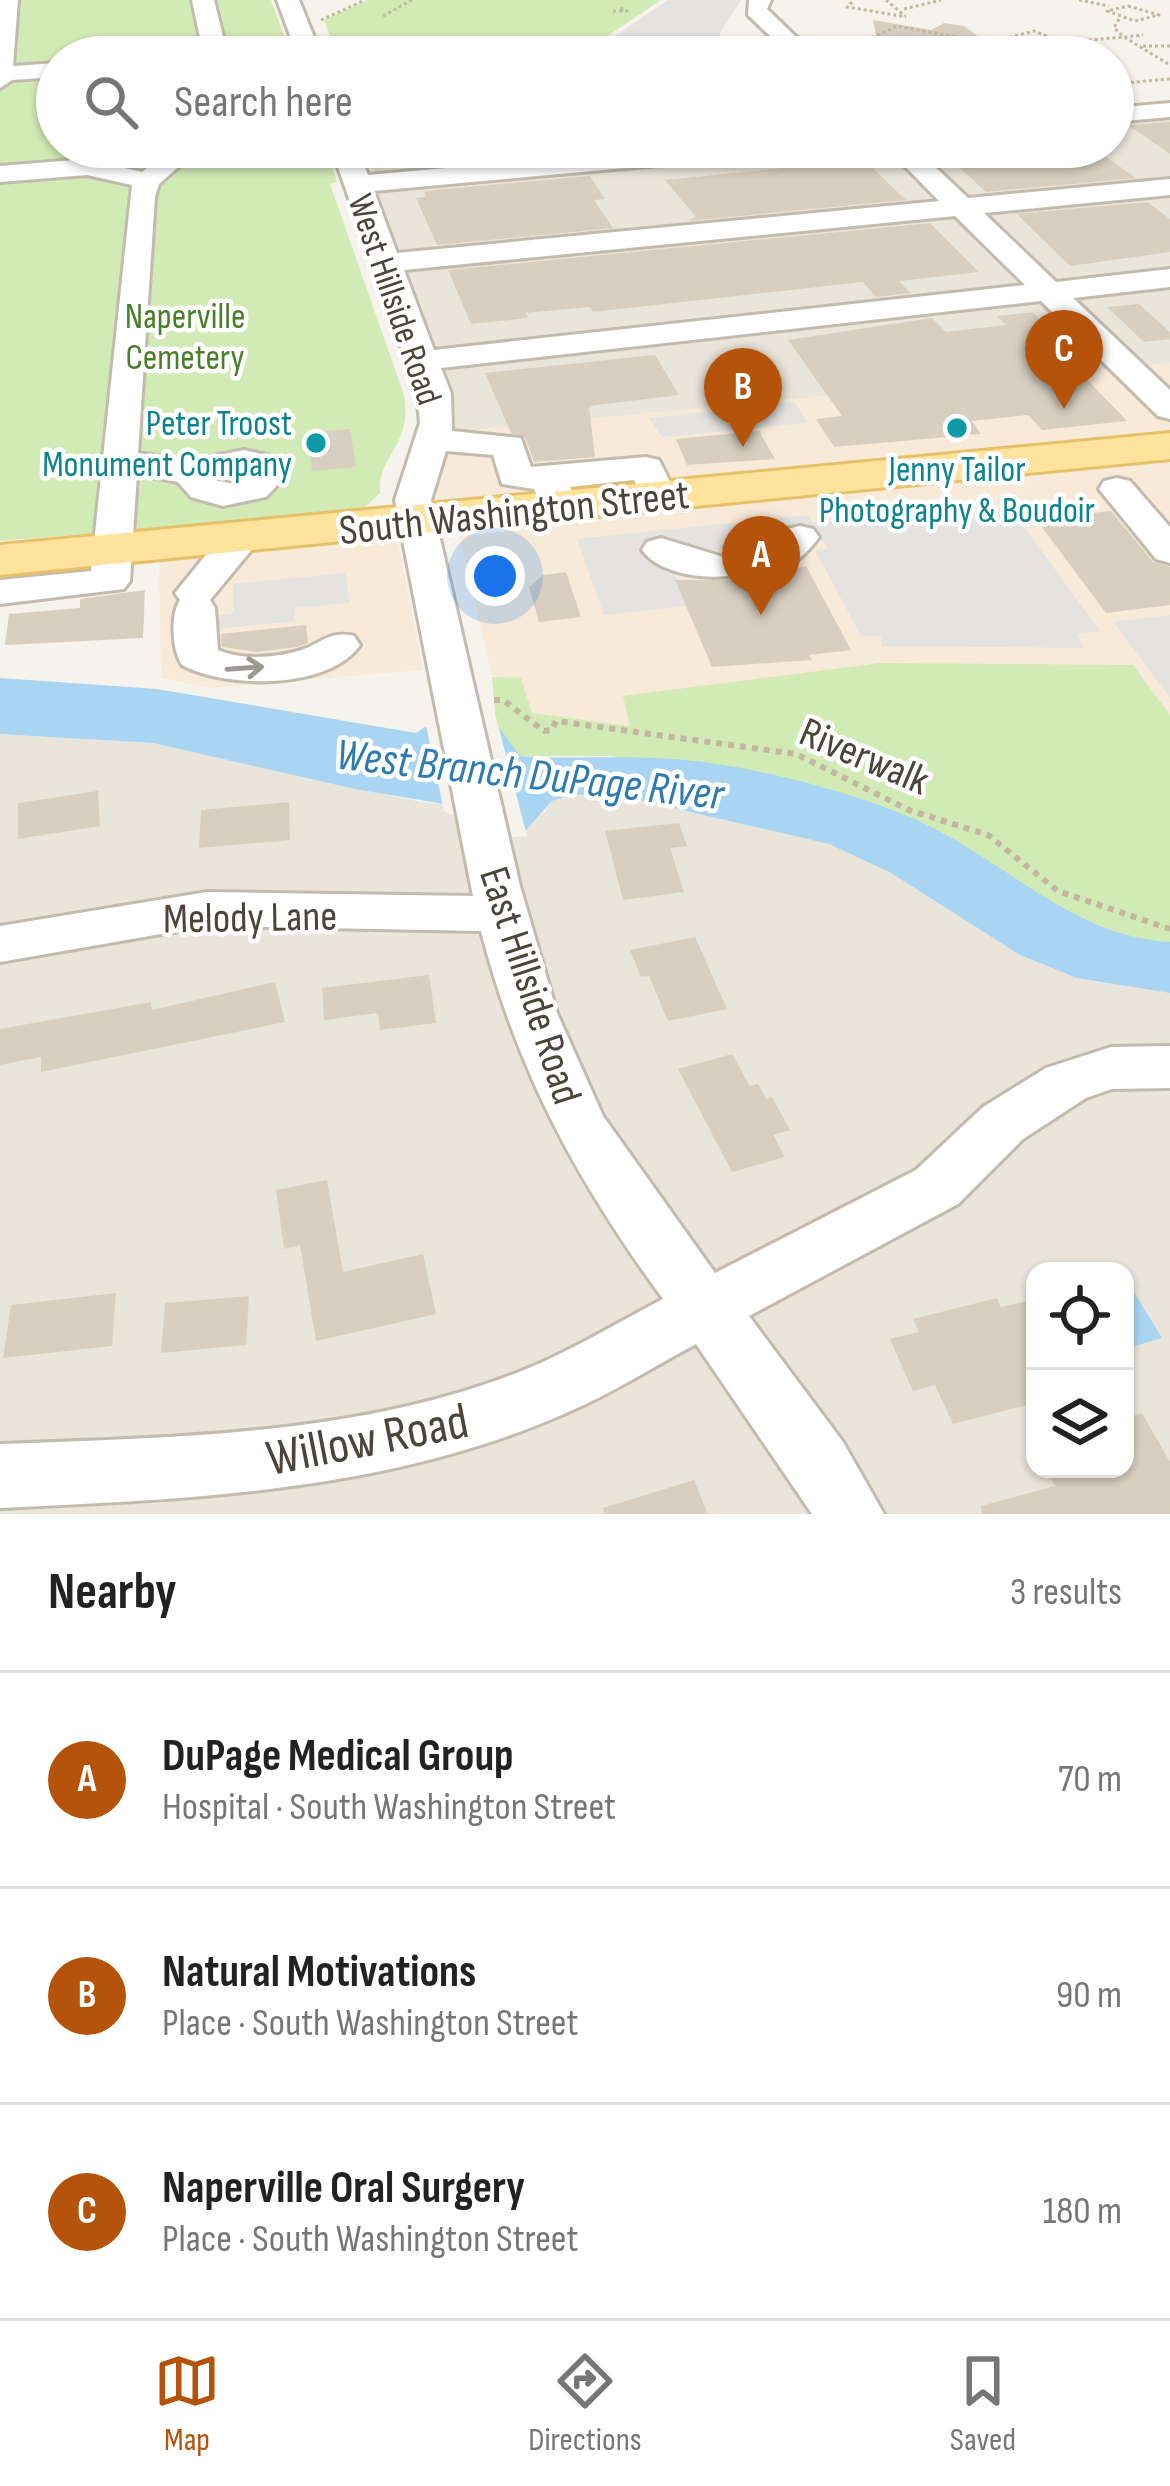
<!DOCTYPE html>
<html lang="en">
<head>
<meta charset="utf-8">
<style>
  body { margin:0; font-family:"Sofia Sans Condensed",sans-serif; background:#f6f6f6; color:#222 }
  .controls { position:absolute; right:36px; bottom:36px; display:grid; overflow:hidden; border-radius:24px; box-shadow:0 3px 9px #0004 }
  .controls button { width:108px; height:108px; display:grid; place-items:center; padding:0; border:0; border-bottom:3px solid #e0e0e0; background:#fff; color:#222; font:60px sans-serif }
  .you { position:absolute; left:495px; top:576px; width:42px; height:42px; margin:-30px; border:9px solid #fff; border-radius:50%; background:#1a73e8; box-shadow:0 0 0 18px #1a73e833 }
  .badge { display:grid; place-items:center; width:78px; height:78px; border-radius:50%; background:#b45309; color:#fff; font-size:39px; font-weight:700 }
  .pin { position:absolute; translate:-50% -99px; filter:drop-shadow(0 3px 6px #0008) }
  .pin::after { content:''; position:absolute; top:63px; width:42px; height:36px; background:inherit; clip-path:polygon(0 0,100% 0,50% 100%) }
  .list { margin:0; padding:0; list-style:none }
  h2 { display:flex; justify-content:space-between; align-items:center; height:156px; margin:0; padding:0 48px; font-size:51px }
  h2 small { font-size:39px; font-weight:400; color:#767676 }
  .list li { display:grid; grid-template-columns:78px 1fr auto; gap:36px; align-items:center; box-sizing:border-box; height:216px; padding:0 48px; border-top:3px solid #e0e0e0 }
  .list b { display:block; font-size:45px; white-space:nowrap }
  .list p { margin:0; font-size:39px; white-space:nowrap; color:#767676 }
  .list em { font-size:39px; font-style:normal; color:#767676 }
  .icon { flex:none; width:66px; height:66px; fill:none; stroke:currentColor; stroke-width:2; stroke-linecap:round; stroke-linejoin:round }
  .map { position:relative; flex:none; width:1170px; height:1514px; overflow:hidden }
  .search { position:absolute; background:#fff; box-shadow:0 3px 9px #0004; left:36px; right:36px; top:36px; height:132px; display:flex; align-items:center; gap:30px; box-sizing:border-box; padding:0 42px; border-radius:66px; color:#767676; font-size:45px }
  .sheet { height:804px; background:#fff }
  nav { display:flex; justify-content:space-around; align-items:center; box-sizing:border-box; height:168px; border-top:3px solid #e0e0e0; background:#fff; font-size:33px; color:#767676 }
  nav a { display:grid; justify-items:center; gap:6px }
  nav .on { color:#b45309 }
  .map>svg:first-child { display:block }
  .residential { fill:#eae5da; fill-rule:evenodd }
  .commercial { fill:#f7ead8 }
  .education { fill:#efe8d6 }
  .green { fill:#d2eab5 }
  .parking { fill:#e5e3e0 }
  .water { fill:#a9d4f2 }
  .pier { fill:#f6f3ec }
  .building { fill:#d8cfc1 }
  .lines { fill:none; stroke-linecap:round; stroke-linejoin:round }
  .minor-casing { stroke:#c2bbae; stroke-width:6 }
  .major-casing { stroke:#e6c16a; stroke-width:6 }
  .path-far1 { stroke:#c4b79f; stroke-width:3; stroke-dasharray:3 3; stroke-linecap:butt }
  .path { stroke:#c4b79f; stroke-width:6; stroke-dasharray:6 6; stroke-linecap:butt }
  .minor { fill:#fff; fill-rule:evenodd }
  .major { fill:#ffe39c; fill-rule:evenodd }
  .oneway { stroke:#9c9892 }
  .culture-dot { fill:#0f9aa8; stroke:#fff; stroke-width:4.5 }
  .labels { text-anchor:middle; stroke-width:9; stroke-linejoin:round; paint-order:stroke }
  .far-street-label { font-size:36px; fill:#4b4439; stroke:#fff }
  .far-park-label { font-size:36px; fill:#4a7f2a; stroke:#fff }
  .far-culture-label { font-size:36px; fill:#0d838f; stroke:#fff; text-anchor:end }
  .street-label { font-size:42px; fill:#4b4439; stroke:#fff }
  .water-label { font-size:45px; font-style:italic; fill:#2e7ab2; stroke:#fff }
  .near-street-label { font-size:51px; fill:#4b4439; stroke:#fff }
</style>
</head>
<body>
<div class="map">
<svg width="1170" height="1514" viewBox="0 0 1170 1514">
  <rect width="100%" height="100%" fill="#f6f3ec"/>
  <g class="residential">
    <polygon points="1170,115 1170,363 643,417 451,434 453,411 367,187 811,147 1113,147 1113,120"/>
    <path d="M0,734L153,743L421,802L543,814L552,801L572,794L630,798L829,844L891,873L1020,955L1077,978L1170,993V1514H0ZM1035,1271H1125V1469H1035Z"/>
  </g>
  <g class="commercial">
    <polygon points="1170,363 1170,438 427,512 449,432"/>
    <polygon points="1170,461 1170,715 1133,665 623,697 631,726 531,713 521,678 492,677 459,532"/>
    <polygon points="398,540 423,670 211,688 161,678 159,558"/>
  </g>
  <polygon class="education" points="364,147 712,147 376,177"/>
  <g class="green">
    <path d="M0,0H271L292,57H57V147H325L337,182L330,184L404,395C413,445 377,456 380,493L362,510L0,541Z"/>
    <polygon points="368,0 661,0 576,57 338,57 324,20"/>
    <polygon points="880,663 1133,665 1170,715 1170,942 1138,940 1065,912 964,847 612,756 519,756 496,723 492,677 521,678 532,713 630,726 623,696"/>
  </g>
  <g class="parking">
    <polygon points="668,0 741,0 705,57 585,57"/>
    <polygon points="795,402 807,423 662,437 649,418"/>
    <polygon points="928,502 935,510 1013,512 1100,631 1078,634 1083,648 882,646 881,637 861,636 815,550 828,549 824,541 667,554 687,606 604,615 577,539 808,515 813,523 873,517 867,508"/>
    <polygon points="345,573 350,603 294,608 295,621 217,629 216,616 234,613 233,584"/>
    <polygon points="1170,615 1170,698 1113,622"/>
  </g>
  <g class="water">
    <path d="M0,678L157,689L416,733L432,722L496,723L520,756C577,760 636,754 694,761C761,768 874,797 933,828C1014,869 1076,936 1170,942V993L1077,978L1020,955L891,873L829,844L630,798L573,794L552,801L525,831L444,804L355,789L153,743L0,734Z"/>
    <polygon points="1125,1277 1162,1338 1132,1347 1125,1335"/>
  </g>
  <polygon class="pier" points="476,714 496,717 527,836 502,838 444,811 425,720"/>
  <g class="building">
    <polygon points="873,20 931,30 944,23 964,26 1006,57 885,57 880,55"/>
    <polygon points="1170,122 1170,154 1128,125"/>
    <polygon points="406,147 570,147 574,152 414,166"/>
    <polygon points="976,147 1092,147 1136,178 986,192 946,155 982,151"/>
    <polygon points="864,160 906,200 688,221 696,217 665,180"/>
    <polygon points="590,176 605,199 594,200 613,228 437,245 416,198 426,197 424,191"/>
    <polygon points="1147,202 1170,219 1170,252 1070,266 1017,214"/>
    <polygon points="930,223 979,272 899,281 910,293 876,297 863,282 593,312 589,307 526,313 528,318 471,324 448,270"/>
    <polygon points="1139,304 1170,332 1170,339 1144,342 1107,307"/>
    <polygon points="1033,312 1082,363 1072,364 1127,421 1042,430 1028,415 972,421 981,434 834,447 816,419 842,416 788,340 932,318 946,332 1006,325 997,316"/>
    <polygon points="655,355 679,395 589,406 595,457 534,462 525,437 511,433 485,373"/>
    <polygon points="350,429 356,467 312,471 308,432"/>
    <polygon points="759,431 775,459 687,465 676,439"/>
    <polygon points="1111,511 1153,562 1170,567 1170,605 1106,613 1036,519"/>
    <polygon points="806,566 851,650 809,655 812,660 712,667 675,580 727,580 744,573 765,578"/>
    <polygon points="566,572 581,617 539,622 529,587 543,575"/>
    <polygon points="145,590 143,638 5,645 9,614 80,608 80,599"/>
    <polygon points="306,625 308,643 297,647 257,652 222,647 221,634"/>
    <polygon points="98,791 100,826 18,839 18,803"/>
    <polygon points="289,802 290,840 199,848 201,810"/>
    <polygon points="679,823 687,846 670,848 684,892 623,900 605,831"/>
    <polygon points="695,937 727,1009 668,1021 649,976 641,977 630,950"/>
    <polygon points="429,975 436,1023 380,1030 378,1013 324,1020 322,988"/>
    <polygon points="275,982 285,1022 41,1072 41,1057 0,1065 0,1029 151,1002 152,1010"/>
    <polygon points="732,1054 750,1086 758,1084 766,1099 772,1097 790,1130 773,1135 785,1157 732,1172 678,1069"/>
    <polygon points="327,1180 343,1272 423,1254 436,1314 316,1341 300,1245 284,1249 276,1190"/>
    <polygon points="116,1293 112,1346 3,1358 11,1305"/>
    <polygon points="249,1296 246,1345 161,1353 165,1303"/>
    <polygon points="997,1298 1001,1307 1035,1299 1035,1403 953,1424 935,1385 913,1391 890,1339 919,1332 913,1319"/>
    <polygon points="1142,1413 1170,1462 1170,1514 982,1514 981,1506 1055,1486 1047,1469 1125,1469 1125,1418"/>
    <polygon points="694,1480 708,1514 604,1514 603,1508"/>
  </g>
  <g class="lines">
    <g class="minor-casing">
      <g id="minor">
        <polygon points="0,0 18,0 13,66 57,63 57,77 12,80 0,88"/>
        <polygon points="192,0 214,0 228,57 204,57"/>
        <polygon points="277,0 299,0 322,57 298,57"/>
        <polygon points="749,0 771,0 767,9 817,57 792,57 748,15"/>
        <polygon points="1170,103 1170,117 1113,122 1113,108"/>
        <path d="M172,147H201L159,184L155,197L138,453L191,461L244,450L275,457L286,476L266,497L223,506L191,497L178,482L137,474L130,581L124,589L0,604V580L91,571L132,185L87,175L0,182V166L87,159L142,172ZM246,471L249,475L234,484L215,480Z"/>
        <path d="M331,147H357L368,175L681,147H781L768,155L374,191L397,253L939,201L886,147H914L968,198L1170,179V195L984,213L1056,282L1170,269V287L1073,298L1170,390V419L1158,416L1041,301L441,368L451,393L452,431L521,438L531,467L646,457L659,460L678,498L673,506H647L634,480L570,487L579,508L573,516H547L534,489L502,484L493,455L446,451L431,500L520,886L557,1013L603,1116L715,1273L916,1170L983,1107L1046,1068L1111,1047L1170,1046V1088L1112,1089L1086,1098L1023,1139L958,1204L749,1316L843,1442L884,1514H812L696,1344C653,1367 611,1394 566,1413C388,1492 192,1499 0,1508V1444C174,1437 360,1436 524,1370C571,1351 617,1323 663,1299C577,1181 518,1073 481,931L207,926L0,962V926L207,892L473,896L395,500L420,423L417,393ZM955,216L1025,285L434,350L404,270Z"/>
        <polygon points="1117,478 1130,481 1170,527 1170,563 1156,559 1099,489 1104,481"/>
        <path d="M243,526L256,529L262,537L210,600L215,608L218,650C240,660 274,658 298,651C321,645 328,630 354,636L360,645C329,690 226,689 182,665C172,650 170,615 180,600L175,593L222,535Z"/>
        <path d="M800,526L813,529L819,537C802,561 770,585 743,567L738,574C710,581 660,575 642,550L647,542L661,538L740,562L787,529Z"/>
      </g>
    </g>
    <g class="major-casing">
      <polygon id="major" points="1170,433 1170,459 0,575 0,545"/>
    </g>
    <g class="path-far1">
      <polyline points="886,0 905,16"/>
      <polyline points="1079,0 1109,6"/>
      <polyline points="852,2 847,7 906,17"/>
      <polygon points="1128,6 1159,15 1135,21 1107,11"/>
      <polyline points="904,9 941,0"/>
      <polyline points="613,11 627,11 619,10 623,8"/>
      <polyline points="383,16 412,0"/>
      <polyline points="1119,19 1114,28 1124,37 1143,35"/>
      <polyline points="321,20 365,0"/>
      <polyline points="992,42 1034,31 1057,40"/>
      <polyline points="861,44 890,47 897,43"/>
      <polyline points="1143,46 1170,46"/>
      <polyline points="852,52 877,54"/>
      <polyline points="849,57 863,42 897,26 1010,47 1124,37 1170,65"/>
      <polyline points="1113,84 1170,79"/>
    </g>
    <polyline class="path" points="494,700 503,700 544,731 552,730 556,721 796,754 909,810 988,835 1058,891 1170,929"/>
    <use href="#minor" class="minor"/>
    <use href="#major" class="major"/>
  </g>
  <defs><path id="oneway-shaft" d="M-6 0H5M1.5-3L5.5 0L1.5 3" fill="none" stroke-width="1.6" stroke-linecap="round" stroke-linejoin="round" transform="scale(3)"/></defs>
  <use class="oneway" href="#oneway-shaft" transform="translate(245 668) rotate(-4)"/>
  <g class="culture-dot">
    <circle cx="957" cy="428" r="12"/>
    <circle cx="316" cy="443" r="12"/>
  </g>
  <g class="labels">
    <g class="far-street-label">
      <text transform="translate(396 299) rotate(71)" y="13">West Hillside Road</text>
    </g>
    <g class="far-park-label">
      <text x="185" y="328">Naperville<tspan x="185" dy="41">Cemetery</tspan></text>
    </g>
    <g class="far-culture-label">
      <text x="292" y="435">Peter Troost<tspan x="292" dy="41">Monument Company</tspan></text>
      <text x="957" y="481" text-anchor="middle">Jenny Tailor<tspan x="957" dy="41">Photography &amp; Boudoir</tspan></text>
    </g>
    <g class="street-label">
      <text transform="translate(514 511) rotate(-6)" y="15">South Washington Street</text>
      <text transform="translate(865 755) rotate(23)" y="15">Riverwalk</text>
      <text transform="translate(250 916) rotate(-1)" y="15">Melody Lane</text>
      <text transform="translate(532 985) rotate(72)" y="15">East Hillside Road</text>
    </g>
    <g class="water-label">
      <text transform="translate(530 773) rotate(6)" y="16">West Branch DuPage River</text>
    </g>
    <g class="near-street-label">
      <text transform="translate(367 1438) rotate(-11)" y="18">Willow Road</text>
    </g>
  </g>
</svg>
<div class="controls">
<button><svg class="icon" aria-label="locate" viewBox="0 0 24 24"><circle cx="12" cy="12" r="6"/><path d="M12 2v4M12 18v4M2 12h4M18 12h4"/></svg></button>
<button><svg class="icon" aria-label="layers" viewBox="0 0 24 24"><path d="M12 4l9 5-9 5-9-5zM3 14l9 5 9-5"/></svg></button>
</div>
<div class="you"></div>
<div class="pin badge" style="left:761px;top:615px">A</div>
<div class="pin badge" style="left:743px;top:447px">B</div>
<div class="pin badge" style="left:1064px;top:409px">C</div>
<div class="search"><svg class="icon" aria-label="search" viewBox="0 0 24 24"><circle cx="10" cy="10" r="6"/><path d="M15 15l6 6"/></svg>Search here</div>
</div>
<section class="sheet">
<h2>Nearby<small>3 results</small></h2>
<ul class="list">
<li><span class="badge">A</span><div><b>DuPage Medical Group</b><p>Hospital · South Washington Street</p></div><em>70 m</em></li>
<li><span class="badge">B</span><div><b>Natural Motivations</b><p>Place · South Washington Street</p></div><em>90 m</em></li>
<li><span class="badge">C</span><div><b>Naperville Oral Surgery</b><p>Place · South Washington Street</p></div><em>180 m</em></li>
</ul>
</section>
<nav>
<a class="on"><svg class="icon" aria-label="map" viewBox="0 0 24 24"><path d="M3 6l6-2 6 2 6-2v14l-6 2-6-2-6 2zM9 4v14M15 6v14"/></svg>Map</a>
<a><svg class="icon" aria-label="directions" viewBox="0 0 24 24"><path d="M12 3l9 9-9 9-9-9zM9 14v-3h6M13 9l2 2-2 2"/></svg>Directions</a>
<a><svg class="icon" aria-label="saved" viewBox="0 0 24 24"><path d="M7 4h10v16l-5-4-5 4z"/></svg>Saved</a>
</nav>
</body>
</html>
